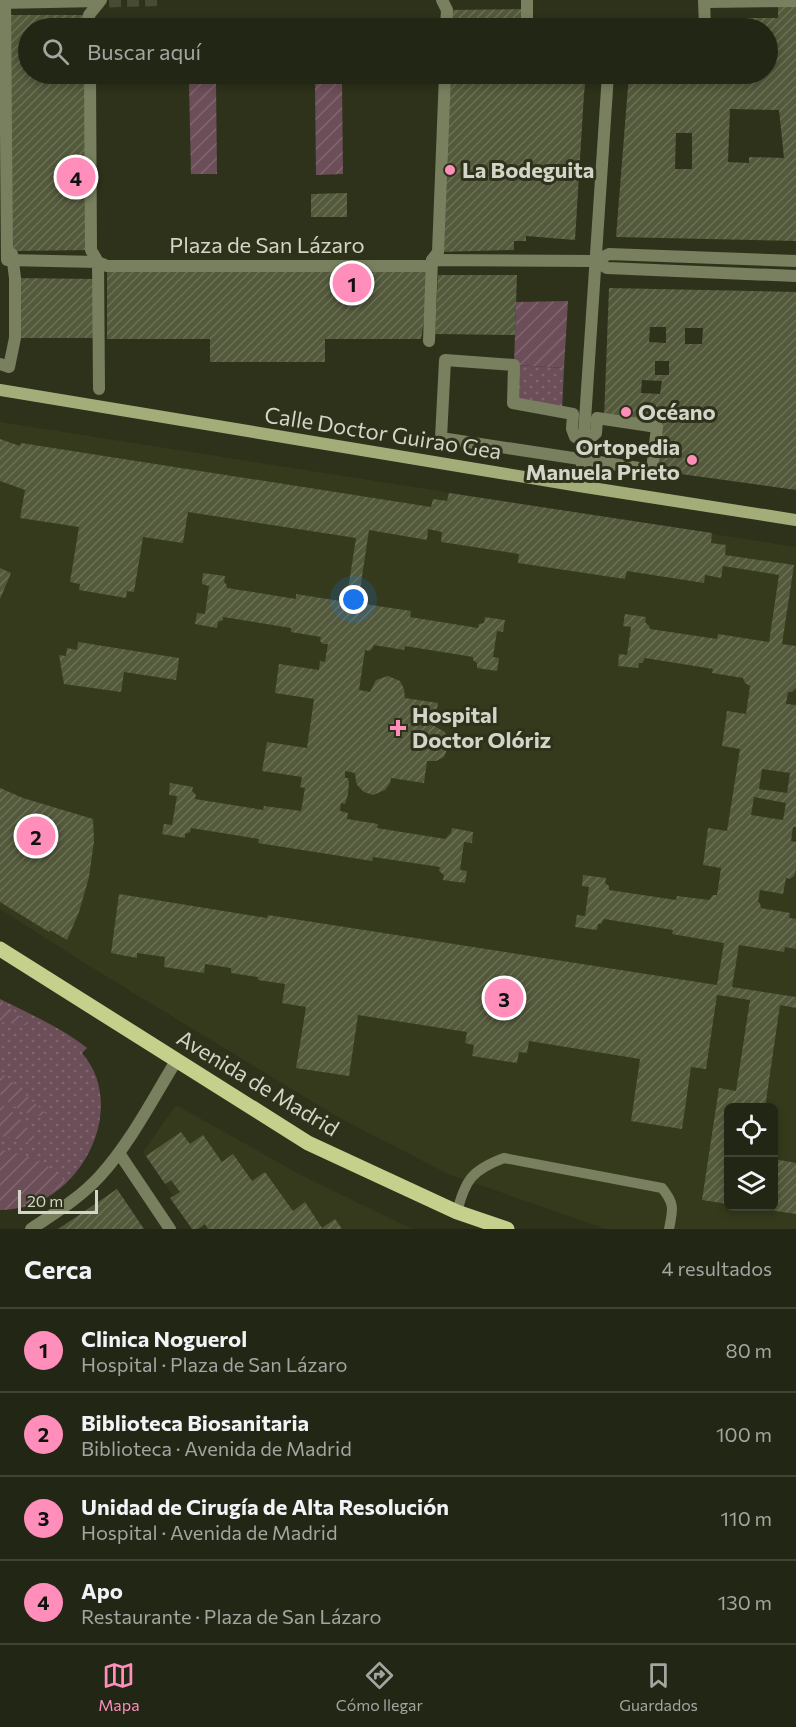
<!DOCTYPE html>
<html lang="es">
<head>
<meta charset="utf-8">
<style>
  body { margin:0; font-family:Commissioner,sans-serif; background:#2a2e1d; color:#f1f3f6 }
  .controls { position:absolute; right:18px; bottom:18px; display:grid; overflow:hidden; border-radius:9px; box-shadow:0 3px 9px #0003 }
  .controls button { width:54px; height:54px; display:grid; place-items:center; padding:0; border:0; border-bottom:2px solid #3f4334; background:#222614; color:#f1f3f6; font:30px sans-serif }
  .scale { position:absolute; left:18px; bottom:15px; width:80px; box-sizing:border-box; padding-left:6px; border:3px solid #d2d5c7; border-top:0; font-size:16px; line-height:21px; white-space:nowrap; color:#d2d5c7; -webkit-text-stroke:4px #2e321b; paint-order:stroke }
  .you { position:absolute; left:354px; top:600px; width:21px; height:21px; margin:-15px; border:4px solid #fff; border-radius:50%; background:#1a73e8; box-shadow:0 0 0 9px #1a73e833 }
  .badge { display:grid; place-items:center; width:39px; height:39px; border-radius:50%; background:#ff8ebb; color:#111; font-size:20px; font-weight:700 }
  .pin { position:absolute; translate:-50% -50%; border:3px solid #fff; box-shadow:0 2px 6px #0006 }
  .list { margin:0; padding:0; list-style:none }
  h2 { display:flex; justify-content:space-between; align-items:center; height:78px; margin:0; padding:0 24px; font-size:26px }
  h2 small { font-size:20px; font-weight:400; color:#a2a5a0 }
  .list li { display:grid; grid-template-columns:39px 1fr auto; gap:18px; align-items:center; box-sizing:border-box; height:84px; padding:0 24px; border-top:2px solid #3f4334 }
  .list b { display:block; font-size:22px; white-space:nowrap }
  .list p { margin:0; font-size:20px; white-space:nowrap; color:#a2a5a0 }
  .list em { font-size:20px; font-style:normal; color:#a2a5a0 }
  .icon { flex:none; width:33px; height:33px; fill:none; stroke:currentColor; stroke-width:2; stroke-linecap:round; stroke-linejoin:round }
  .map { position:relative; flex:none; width:796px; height:1229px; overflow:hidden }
  .search { position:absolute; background:#222614; box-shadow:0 3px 9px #0003; left:18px; right:18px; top:18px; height:66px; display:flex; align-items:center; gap:15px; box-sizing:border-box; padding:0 21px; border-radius:33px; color:#a2a5a0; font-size:22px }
  .sheet { height:414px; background:#222614 }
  nav { display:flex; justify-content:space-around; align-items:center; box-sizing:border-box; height:84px; border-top:2px solid #3f4334; background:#222614; font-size:16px; color:#a2a5a0 }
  nav a { display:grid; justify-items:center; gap:3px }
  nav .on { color:#ff8ebb }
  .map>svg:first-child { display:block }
  .built { fill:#353a1c; fill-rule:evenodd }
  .grass { fill:url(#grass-dots) }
  .garden { fill:url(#garden-furrows) }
  .building { fill:url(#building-hatch); fill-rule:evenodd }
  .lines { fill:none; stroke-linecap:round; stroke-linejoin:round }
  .street-tunnel { stroke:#474a35; stroke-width:12; stroke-dasharray:12 6; stroke-linecap:butt }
  .lane { stroke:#79805f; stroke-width:10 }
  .street { stroke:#79805f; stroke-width:12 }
  .secondary { stroke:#a3ad79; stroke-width:12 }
  .primary { stroke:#c4d08c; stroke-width:15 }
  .poi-dot { fill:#ff8ebb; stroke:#2e321b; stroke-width:2 }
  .labels { text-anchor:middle; stroke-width:6; stroke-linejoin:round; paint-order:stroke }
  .poi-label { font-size:22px; font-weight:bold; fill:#d2d5c7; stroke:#2e321b; text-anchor:start }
  .street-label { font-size:22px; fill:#d2d5c7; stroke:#2e321b }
</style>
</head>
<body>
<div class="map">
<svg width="796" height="1229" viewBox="0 0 796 1229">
  <defs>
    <pattern id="grass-dots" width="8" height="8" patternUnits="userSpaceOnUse" patternTransform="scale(1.5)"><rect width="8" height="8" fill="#6c4e59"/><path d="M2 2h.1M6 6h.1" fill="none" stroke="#80676f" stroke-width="1.8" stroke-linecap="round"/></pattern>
    <pattern id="garden-furrows" width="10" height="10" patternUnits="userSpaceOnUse" patternTransform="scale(1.5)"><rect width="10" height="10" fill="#6c4e59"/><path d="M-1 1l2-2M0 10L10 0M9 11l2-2" fill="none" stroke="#80676f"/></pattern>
    <pattern id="building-hatch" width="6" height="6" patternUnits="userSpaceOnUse" patternTransform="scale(1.5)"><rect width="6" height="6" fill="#53593b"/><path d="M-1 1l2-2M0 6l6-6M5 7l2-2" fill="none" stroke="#6b7056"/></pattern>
  </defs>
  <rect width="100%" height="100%" fill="#2e321b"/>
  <g class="built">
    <path d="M0,422L796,547V1229H606L448,1174L336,1116L86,964L0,909ZM728,1108H774V1206H728Z"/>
    <polygon points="176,1105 301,1175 412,1229 196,1229 143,1152"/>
  </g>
  <g class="grass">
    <polygon points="514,365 564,368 562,411 513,403"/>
    <path d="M0,999C30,1014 60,1027 87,1048L82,1053C125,1103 89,1184 32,1205C22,1208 11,1209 0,1210Z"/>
  </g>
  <g class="garden">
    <polygon points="216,83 217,174 191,174 189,84"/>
    <polygon points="342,83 343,174 316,175 315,84"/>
    <polygon points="568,301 564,368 514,365 516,302"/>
    <polygon points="0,1000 32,1026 0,1022"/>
    <path d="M0,1072L7,1077L49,1117C25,1114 18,1111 0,1094Z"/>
    <path d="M0,1104C17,1111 28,1130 40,1143L0,1136Z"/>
    <path d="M0,1150C32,1156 43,1159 66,1182C44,1199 29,1209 0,1210Z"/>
  </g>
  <g class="building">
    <path d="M778,6H796V241L616,237L629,74H768V28H705V18H778ZM730,109L779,110L784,158L749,157V163L728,162ZM676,133H692V169H675Z"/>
    <polygon points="527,9 527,28 446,28 447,10"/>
    <polygon points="10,15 89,15 89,28 28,28 28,74 90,74 91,250 12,251"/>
    <polygon points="445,74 586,74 584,94 575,240 526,236 526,241 514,241 514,250 438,252"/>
    <polygon points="347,193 347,217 311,217 311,194"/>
    <polygon points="107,266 431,266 431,279 421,339 325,339 325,362 210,362 210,339 107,339"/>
    <polygon points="438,275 517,275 515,335 435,334"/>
    <polygon points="15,278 94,279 94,338 15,338"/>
    <path d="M609,288L796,292V490L652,470L657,427L604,419ZM650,327H666V343L649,342ZM685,328H703L702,344H685ZM655,361H669V375H655ZM642,380L662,381L660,394L641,393Z"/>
    <path d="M0,439L20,446L21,443L431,507L433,499L447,501L449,493L712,533L711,543L726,545L725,555L794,565L782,644L796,646V688L792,692H788L786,704L796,705V827H793L791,841L796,842V867L795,875L790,879L786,878L783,894L760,890L758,902L760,903L761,908L790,913L789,918L796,919V949L785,947L784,952L739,945L732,987L796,997V1008L780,1005L765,1108H728V1204L702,1200L719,1088L736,1091L750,1000L717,995L706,1069L691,1067L682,1129L631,1121L640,1059L529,1041L527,1053L519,1052L517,1063L472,1056L474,1045L465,1043L467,1032L358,1015L349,1076L296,1068L306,1007L282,1003L285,984L258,980V977L231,973V968L205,964L204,973L164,967L165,957L137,953V958L111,953L119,894L267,918L268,915L717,985L724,943L672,934L673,930L604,919L601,924H598L597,930L575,927L577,915L585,916L589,887L582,886L583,875L606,878L605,883L609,886V890L676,900L677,896L709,900L713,895H717L721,868L703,865L708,828L727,831L740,749L722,746L727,711L746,714L750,686L745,683L743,678L712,673L713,669L645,658L642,663H639L638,668L618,666L619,654L627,655L631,627L623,626L625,614L646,617L645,622L649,626L650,629L717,639L718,634L769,642L779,575L723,566L721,578L705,575L704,583L627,571L625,579L518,563L519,554L441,542L442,532L428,529L427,540L369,530L358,603L411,611L410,617L478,628L479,624L484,623L485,617L505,620L503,632L497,631L493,657L499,658L497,671L477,668V663L473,660V657L405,646L404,650L374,645L372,649L369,651L365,650L359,690L370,692L376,680L388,676L400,681L404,689L405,698L438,703L434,726L445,732L449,745L444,757L436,761H427L424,783L391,778L390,783L385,790L373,795L364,792L358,786L356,782L355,773L345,771V778H348L349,782L348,794L345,804L341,803L340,811L348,813L347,819L378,824L377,828L445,839L451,833L452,828L473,832L472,843L464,842L460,870L467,871L465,883L443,880L444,875L439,871L440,867L373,857L372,861L258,843L259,839L191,828L190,832L185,834V838L162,834L164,824L172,825L177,796L169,795L170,783L193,787L192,791L196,795L195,799L263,810L264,806L301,811L305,788L300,787L302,777L262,771L267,742L307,748L314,699L275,693L279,664L319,670L320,661L325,662L328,644H323L320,641L321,637L291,632V628L223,617V620L218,622L217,628L195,624L197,613L205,614L209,586L202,584L203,573L225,576L224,582L226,584L227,588L296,599V594L346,602L356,538L188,512L183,543L143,537L134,592L127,591L126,598L79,590L80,584L70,582L79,527L20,518L25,490L0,481ZM762,769L790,773L787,793L759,789ZM754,797L786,803L783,820L751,815Z"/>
    <polygon points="0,568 11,573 0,599"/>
    <polygon points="78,642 179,658 176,680 124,672 121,692 64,684 59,655 66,656 67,648 77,650"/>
    <polygon points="0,788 23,798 93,819 94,841 89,877 79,912 67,940 50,930 49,932 0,902"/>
    <polygon points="181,1132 190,1144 203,1135 222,1162 233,1154 252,1181 265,1172 293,1211 305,1202 322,1228 335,1219 342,1229 208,1229 205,1224 198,1229 192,1229 170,1198 180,1192 171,1180 165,1184 146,1156"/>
    <polygon points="774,1159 796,1163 796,1214 755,1208 755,1206 774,1206"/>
    <polygon points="117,1189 144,1229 58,1229 79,1215"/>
  </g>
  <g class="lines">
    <polyline class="street-tunnel" points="91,2 159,0"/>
    <path class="lane" d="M457,1212C465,1180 472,1170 504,1158L662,1188C675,1204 673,1209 669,1229"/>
    <g class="street">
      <polyline points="442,0 447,10 446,28"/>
      <polyline points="704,0 705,28"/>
      <polyline points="704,2 796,1"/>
      <polyline points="0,3 99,1"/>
      <polyline points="5,3 7,260 98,262 99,389"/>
      <polyline points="89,28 89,15 101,0"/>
      <polyline points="527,28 527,0"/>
      <polyline points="90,74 91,250 98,262 107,266 431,266 432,260 438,252 445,74"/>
      <polyline points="595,261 609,254 796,261"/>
      <polyline points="429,341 432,260 595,261 607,268 796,276"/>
      <path d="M445,360L514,365L513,403L573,414L572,429L575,437C584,440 589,440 596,433L597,418L657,427L652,470L441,438Z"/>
      <polyline points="0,364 9,367 15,338 15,278 12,254"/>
      <polyline points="582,465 608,74"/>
      <polyline points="119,1153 170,1229"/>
      <path d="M31,1229C55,1213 80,1198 100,1176C131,1142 152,1100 176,1061"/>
    </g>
    <polyline class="secondary" points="0,390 579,486 796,520"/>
    <polyline class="primary" points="0,949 308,1143 457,1212 507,1229"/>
  </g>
  <g class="poi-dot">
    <circle cx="450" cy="170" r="6"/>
    <circle cx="626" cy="412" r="6"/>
    <circle cx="692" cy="460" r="6"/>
    <path d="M395 719h6v6h6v6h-6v6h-6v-6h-6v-6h6z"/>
  </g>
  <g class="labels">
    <g class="poi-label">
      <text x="462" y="178">La Bodeguita</text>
      <text x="638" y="420">Océano</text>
      <text x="680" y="455" text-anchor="end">Ortopedia<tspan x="680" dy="25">Manuela Prieto</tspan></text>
      <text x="412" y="723">Hospital<tspan x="412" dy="25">Doctor Olóriz</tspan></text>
    </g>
    <g class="street-label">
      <text x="267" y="253">Plaza de San Lázaro</text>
      <text transform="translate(383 433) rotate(9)" y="8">Calle Doctor Guirao Gea</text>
      <text transform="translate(258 1083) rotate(31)" y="8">Avenida de Madrid</text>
    </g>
  </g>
</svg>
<div class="controls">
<button><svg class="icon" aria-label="locate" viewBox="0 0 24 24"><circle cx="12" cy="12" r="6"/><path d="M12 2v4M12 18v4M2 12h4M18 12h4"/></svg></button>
<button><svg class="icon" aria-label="layers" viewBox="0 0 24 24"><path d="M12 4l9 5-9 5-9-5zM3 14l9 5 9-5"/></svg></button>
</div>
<div class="scale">20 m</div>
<div class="you"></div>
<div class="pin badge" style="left:352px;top:283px">1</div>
<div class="pin badge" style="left:36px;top:836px">2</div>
<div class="pin badge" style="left:504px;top:998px">3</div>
<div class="pin badge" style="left:76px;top:177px">4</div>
<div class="search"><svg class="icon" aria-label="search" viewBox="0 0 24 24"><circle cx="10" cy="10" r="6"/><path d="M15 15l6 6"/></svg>Buscar aquí</div>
</div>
<section class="sheet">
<h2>Cerca<small>4 resultados</small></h2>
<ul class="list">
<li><span class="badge">1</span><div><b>Clinica Noguerol</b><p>Hospital · Plaza de San Lázaro</p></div><em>80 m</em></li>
<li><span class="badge">2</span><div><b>Biblioteca Biosanitaria</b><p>Biblioteca · Avenida de Madrid</p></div><em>100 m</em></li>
<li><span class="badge">3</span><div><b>Unidad de Cirugía de Alta Resolución</b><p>Hospital · Avenida de Madrid</p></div><em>110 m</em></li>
<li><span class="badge">4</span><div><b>Apo</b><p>Restaurante · Plaza de San Lázaro</p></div><em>130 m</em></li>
</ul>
</section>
<nav>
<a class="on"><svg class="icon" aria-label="map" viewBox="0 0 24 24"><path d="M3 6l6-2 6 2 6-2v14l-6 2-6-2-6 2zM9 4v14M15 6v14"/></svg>Mapa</a>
<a><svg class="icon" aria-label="directions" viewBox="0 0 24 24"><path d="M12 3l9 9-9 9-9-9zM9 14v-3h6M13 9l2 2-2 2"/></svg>Cómo llegar</a>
<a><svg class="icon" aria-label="saved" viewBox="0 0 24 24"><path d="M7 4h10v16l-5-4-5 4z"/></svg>Guardados</a>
</nav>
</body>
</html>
